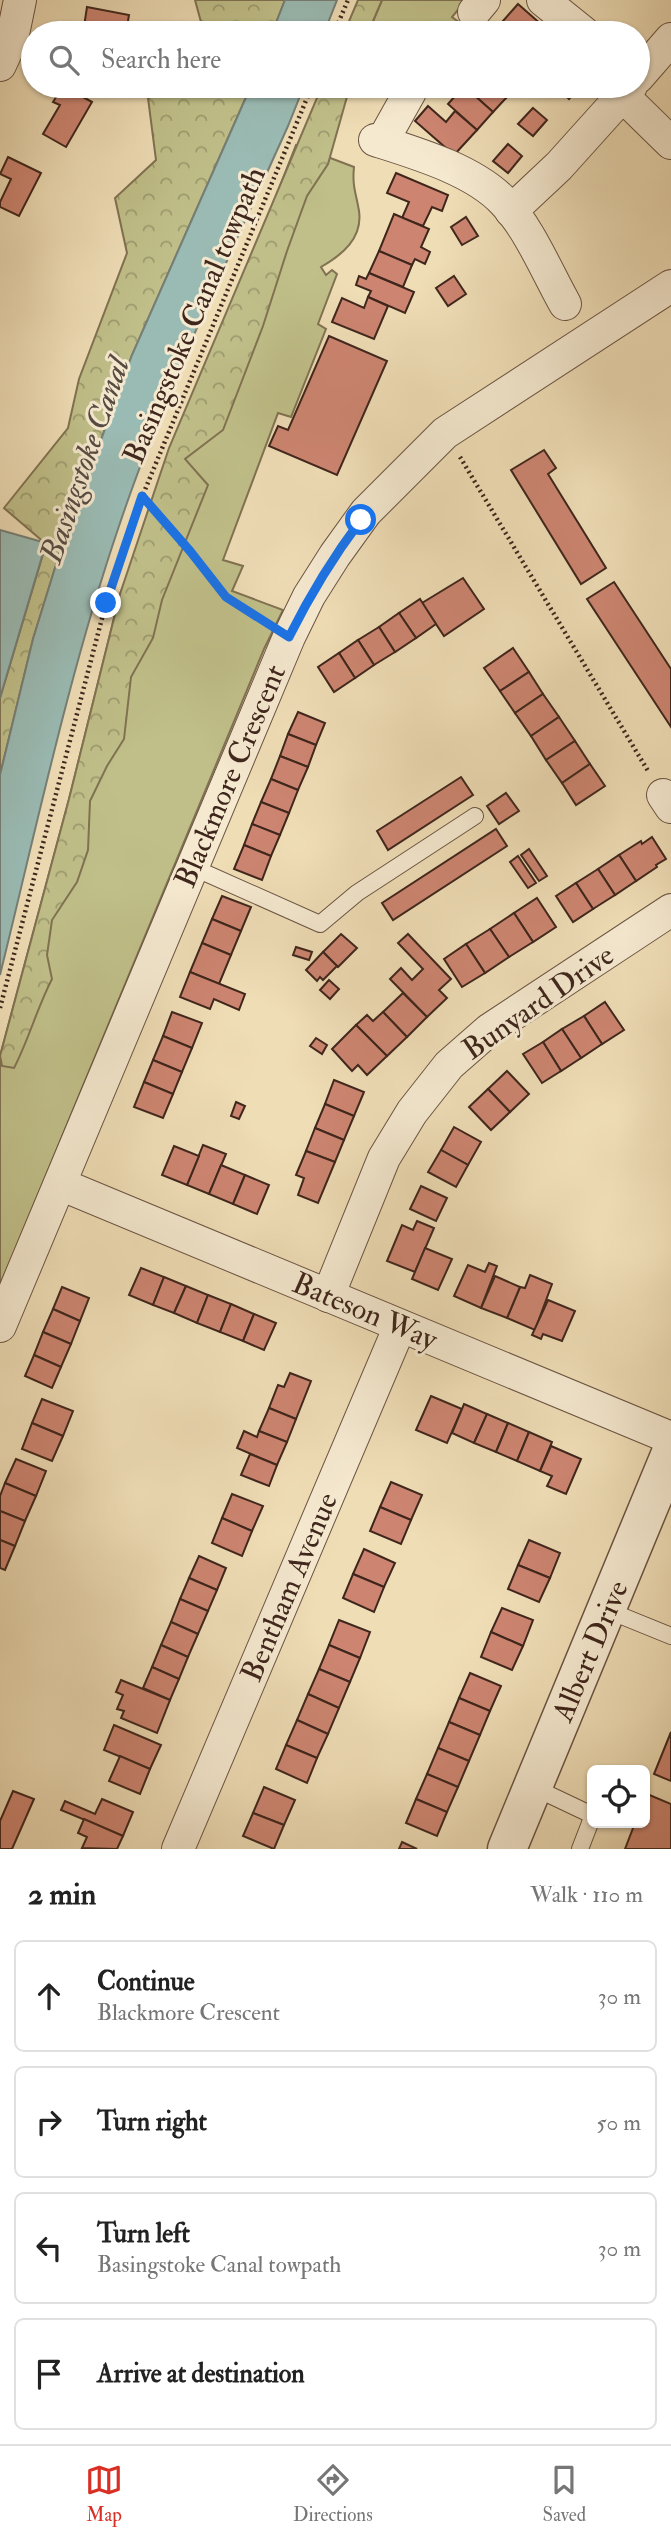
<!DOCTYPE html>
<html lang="en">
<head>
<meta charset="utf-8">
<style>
  body { margin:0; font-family:"IM FELL Double Pica",serif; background:#f6f6f6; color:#222 }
  .controls { position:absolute; right:21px; bottom:21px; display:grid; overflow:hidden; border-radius:10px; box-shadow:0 2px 5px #0004 }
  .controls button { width:63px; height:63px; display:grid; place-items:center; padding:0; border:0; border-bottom:2px solid #e0e0e0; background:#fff; color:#222; font:35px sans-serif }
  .stop { position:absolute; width:21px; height:21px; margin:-16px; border:5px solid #1a73e8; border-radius:50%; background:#fff }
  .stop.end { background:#1a73e8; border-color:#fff; box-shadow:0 2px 7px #0008 }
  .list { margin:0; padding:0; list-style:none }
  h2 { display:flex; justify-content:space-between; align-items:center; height:91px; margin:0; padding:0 28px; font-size:30px }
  h2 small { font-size:23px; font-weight:400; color:#767676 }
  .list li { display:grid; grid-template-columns:46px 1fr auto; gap:21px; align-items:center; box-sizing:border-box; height:112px; margin:0 14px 14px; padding:0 14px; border:2px solid #e0e0e0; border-radius:10px }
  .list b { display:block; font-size:26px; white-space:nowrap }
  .list p { margin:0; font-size:23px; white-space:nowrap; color:#767676 }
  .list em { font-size:23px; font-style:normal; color:#767676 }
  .icon { flex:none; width:38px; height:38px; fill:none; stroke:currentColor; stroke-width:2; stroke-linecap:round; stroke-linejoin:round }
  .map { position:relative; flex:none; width:671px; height:1849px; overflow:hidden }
  .search { position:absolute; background:#fff; box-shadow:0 2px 5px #0004; left:21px; right:21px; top:21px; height:77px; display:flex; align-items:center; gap:18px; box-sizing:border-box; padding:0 24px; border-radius:38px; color:#767676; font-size:26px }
  .sheet { height:595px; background:#fff }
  nav { display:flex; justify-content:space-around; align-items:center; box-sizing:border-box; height:98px; border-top:2px solid #e0e0e0; background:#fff; font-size:19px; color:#767676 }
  nav a { display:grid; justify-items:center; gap:4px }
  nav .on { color:#d93025 }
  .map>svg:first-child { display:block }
  .green { fill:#c0bf89; stroke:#807252; stroke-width:2 }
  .forest { fill:url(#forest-crowns); stroke:#807252; stroke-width:2 }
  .water { fill:#9abbb4; stroke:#767f77; stroke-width:2 }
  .building { fill:#cd8571; stroke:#3f261c; stroke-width:2 }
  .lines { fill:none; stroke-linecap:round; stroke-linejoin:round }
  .service-casing { stroke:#6b5442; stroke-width:18 }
  .minor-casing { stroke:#6b5442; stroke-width:34 }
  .tertiary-casing { stroke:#6b5442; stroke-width:41 }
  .path { stroke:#3f261c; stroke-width:4.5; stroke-dasharray:2 3.5; stroke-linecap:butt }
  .service { stroke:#f5e9d0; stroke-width:16 }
  .minor { stroke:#f5e9d0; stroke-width:32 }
  .tertiary { stroke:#f5e9d0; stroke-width:38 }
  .route { stroke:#1a73e8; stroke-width:9 }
  .labels { text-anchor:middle; stroke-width:6; stroke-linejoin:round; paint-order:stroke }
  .street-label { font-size:30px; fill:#3f261c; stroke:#f5e9d0 }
  .water-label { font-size:32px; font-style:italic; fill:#564b42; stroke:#f5e9d0 }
</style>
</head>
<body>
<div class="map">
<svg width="671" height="1849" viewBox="0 0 671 1849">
  <defs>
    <pattern id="forest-crowns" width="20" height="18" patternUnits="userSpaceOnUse" patternTransform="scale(1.75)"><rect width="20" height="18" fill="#c0bf89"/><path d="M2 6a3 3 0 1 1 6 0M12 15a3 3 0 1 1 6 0" fill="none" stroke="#9d9b6f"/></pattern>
  </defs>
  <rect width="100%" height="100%" fill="#efddb6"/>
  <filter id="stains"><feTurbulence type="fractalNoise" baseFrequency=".00286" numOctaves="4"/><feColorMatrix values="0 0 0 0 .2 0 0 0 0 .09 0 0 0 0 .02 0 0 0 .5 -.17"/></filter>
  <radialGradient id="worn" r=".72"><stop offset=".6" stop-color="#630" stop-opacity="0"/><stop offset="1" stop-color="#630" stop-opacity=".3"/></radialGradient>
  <g class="green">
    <polygon points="382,0 466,0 452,17 467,28 465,33 368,33"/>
    <path d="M296,145L354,167C352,186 356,193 359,211C363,238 342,255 321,267L326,275L332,270L337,274L318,324L326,329L291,417L278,413L223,560L243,566L232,591L283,610L264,649L0,1286V1056L69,799L120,594Z"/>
  </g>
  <g class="forest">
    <polygon points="195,0 285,0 272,33 201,33 201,22"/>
    <polygon points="358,0 382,0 368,33 344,33"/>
    <polygon points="185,86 251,86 132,355 59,555 33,639 0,775 0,698 46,544 4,508 68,428 79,379 127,253 115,198 156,160 148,98"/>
    <path d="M322,86H350L328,164L307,196L287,251L263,326L223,430L185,459L208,485L162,600L153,638L131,677L124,739L107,766L90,801L88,850L77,882L52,920L47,955L52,979C37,1008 29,1039 14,1068L2,1066L0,1056L69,799L120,594L169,448Z"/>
  </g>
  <g class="water">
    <polygon points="285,0 337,0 324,33 272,33"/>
    <path d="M251,86H304L288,126C229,258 165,389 119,526C69,673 37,825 0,975V775L33,639L59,555L132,355Z"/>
    <polygon points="0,530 46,543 0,698"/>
  </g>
  <g class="building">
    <polygon points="518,4 551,33 516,33 503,21"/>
    <polygon points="87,7 129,15 126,33 83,33"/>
    <polygon points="63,86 92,102 66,147 43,134 60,105 53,102"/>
    <polygon points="464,86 492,86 506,98 493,112"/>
    <polygon points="464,86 493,112 477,130 448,104"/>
    <polygon points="492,86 517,86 506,98"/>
    <polygon points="556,86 581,86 569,99"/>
    <polygon points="428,106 446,122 455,111 477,130 454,155 415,121"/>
    <polygon points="533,108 547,120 533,136 518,124"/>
    <polygon points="508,144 522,156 508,173 493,161"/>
    <polygon points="8,157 41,173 19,216 0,207 0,202 11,179 0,174"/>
    <polygon points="396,173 448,195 442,211 432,207 423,226 402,218 409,202 387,193"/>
    <polygon points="394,214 429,229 421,247 430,252 425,264 415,259 412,265 379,251"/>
    <polygon points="466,217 478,236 462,245 451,227"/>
    <polygon points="379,251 412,265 403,287 369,273"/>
    <polygon points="369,273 414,292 405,313 368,297 371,291 356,285 359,276 366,279"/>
    <polygon points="454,276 466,294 448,306 436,288"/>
    <polygon points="368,297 388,306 374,339 332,322 342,298 364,308"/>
    <polygon points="329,336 387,361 337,475 269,446 278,426 288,430"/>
    <polygon points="544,450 556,468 548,474 606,568 581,584 511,470"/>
    <polygon points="463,578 484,609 444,636 422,603"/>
    <polygon points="614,582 671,669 671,727 587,599"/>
    <polygon points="420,599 436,624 416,638 399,613"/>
    <polygon points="399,613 416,638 395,652 379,627"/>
    <polygon points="379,627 395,652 374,665 358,640"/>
    <polygon points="358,640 374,665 355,678 339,653"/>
    <polygon points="513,648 529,672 500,691 484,668"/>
    <polygon points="339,653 355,678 334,692 318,667"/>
    <polygon points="529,672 543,694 515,713 500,691"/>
    <polygon points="543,694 559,717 531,736 515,713"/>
    <polygon points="298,712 325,723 316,745 288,734"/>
    <polygon points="559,717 575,741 546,760 531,736"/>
    <polygon points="288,734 316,745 308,767 280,756"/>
    <polygon points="575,741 590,764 562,783 546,760"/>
    <polygon points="280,756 308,767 298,790 271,779"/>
    <polygon points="590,764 605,786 576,805 562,783"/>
    <polygon points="461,777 473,795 388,850 377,831"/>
    <polygon points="271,779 298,790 289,813 261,802"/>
    <polygon points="506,793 519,811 499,824 487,806"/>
    <polygon points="261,802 289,813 280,835 252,824"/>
    <polygon points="252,824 280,835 271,856 244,845"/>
    <polygon points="496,829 507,846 393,920 382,903"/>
    <polygon points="652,837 666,859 656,865 657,867 636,881 619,855 641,841 642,844"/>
    <polygon points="244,845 271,856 262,880 234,869"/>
    <polygon points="529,849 547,876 539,881 521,855"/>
    <polygon points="619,855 636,881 615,895 598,869"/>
    <polygon points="518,856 536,883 528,888 510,862"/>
    <polygon points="598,869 615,895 593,909 576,883"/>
    <polygon points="576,883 593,909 573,922 556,896"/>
    <polygon points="222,896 251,907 241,931 212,919"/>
    <polygon points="537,898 556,927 533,942 514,913"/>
    <polygon points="514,913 533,942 509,957 490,929"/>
    <polygon points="212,919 241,931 231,955 202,943"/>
    <polygon points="490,929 509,957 485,973 466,944"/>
    <polygon points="341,934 357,948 338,967 323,952"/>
    <polygon points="408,934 451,979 439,990 447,998 427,1017 390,979 401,968 412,980 423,969 398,943"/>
    <polygon points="202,943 231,955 219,984 190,972"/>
    <polygon points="466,944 485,973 462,987 444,959"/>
    <polygon points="296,947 312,952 309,960 293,955"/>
    <polygon points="323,952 337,966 323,980 320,977 317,981 306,970"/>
    <polygon points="190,972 245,994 239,1010 214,999 210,1009 180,997"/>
    <polygon points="329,980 339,989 330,999 320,990"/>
    <polygon points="403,993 427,1017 407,1037 383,1012"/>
    <polygon points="605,1002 624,1030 602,1044 584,1016"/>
    <polygon points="172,1012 202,1023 192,1048 163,1036"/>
    <polygon points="383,1012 407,1037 387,1056 356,1025 367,1015 373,1021"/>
    <polygon points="584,1016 602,1044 581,1058 562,1029"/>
    <polygon points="356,1025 387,1056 367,1075 358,1065 352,1071 332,1049"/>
    <polygon points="562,1029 581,1058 561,1071 543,1042"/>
    <polygon points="163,1036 192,1048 182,1072 153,1060"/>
    <polygon points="316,1038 327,1045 322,1054 310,1046"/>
    <polygon points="543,1042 561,1071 542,1083 523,1054"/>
    <polygon points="153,1060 182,1072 173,1094 144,1082"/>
    <polygon points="507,1071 529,1094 510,1112 488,1089"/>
    <polygon points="334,1080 364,1092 354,1116 325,1104"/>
    <polygon points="144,1082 173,1094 163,1118 134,1107"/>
    <polygon points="488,1089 510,1112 491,1130 469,1107"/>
    <polygon points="236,1102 245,1106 239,1119 231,1116"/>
    <polygon points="325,1104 354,1116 344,1140 315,1128"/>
    <polygon points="454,1127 481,1142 468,1165 441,1150"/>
    <polygon points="315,1128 344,1140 335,1162 306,1151"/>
    <polygon points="203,1145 226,1154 209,1194 187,1185"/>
    <polygon points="174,1146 199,1156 187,1185 162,1175"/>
    <polygon points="441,1150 468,1165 456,1187 428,1172"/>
    <polygon points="306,1151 335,1162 318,1203 298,1195 304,1178 296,1175"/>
    <polygon points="221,1165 245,1175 233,1204 209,1194"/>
    <polygon points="245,1175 269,1185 257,1214 233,1204"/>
    <polygon points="421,1186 447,1198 436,1221 410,1209"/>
    <polygon points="417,1221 434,1228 415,1272 387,1261 402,1225 413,1230"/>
    <polygon points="425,1248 452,1259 438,1290 412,1279"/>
    <polygon points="489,1263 497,1266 481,1308 454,1296 468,1265 485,1272"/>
    <polygon points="141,1268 164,1277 153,1305 129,1295"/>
    <polygon points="530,1275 552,1284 535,1330 507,1318 520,1287 525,1288"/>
    <polygon points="495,1276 520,1287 507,1318 481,1308"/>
    <polygon points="164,1277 186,1286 174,1313 153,1305"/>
    <polygon points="186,1286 208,1295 197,1323 174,1313"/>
    <polygon points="62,1287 89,1298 80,1321 53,1309"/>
    <polygon points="208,1295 231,1304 220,1332 197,1323"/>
    <polygon points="548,1300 575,1311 562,1341 543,1334 541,1339 532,1335"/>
    <polygon points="231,1304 254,1314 243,1341 220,1332"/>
    <polygon points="53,1309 80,1321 71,1344 43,1332"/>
    <polygon points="254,1314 276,1323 264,1350 243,1341"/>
    <polygon points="43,1332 71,1344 61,1367 34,1355"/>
    <polygon points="34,1355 61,1367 52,1388 25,1376"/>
    <polygon points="290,1373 311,1381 296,1419 269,1408 278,1385 284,1387"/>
    <polygon points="431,1396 462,1409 447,1443 416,1430"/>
    <polygon points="42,1399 73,1411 63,1436 32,1423"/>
    <polygon points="464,1404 487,1414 474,1443 452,1433"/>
    <polygon points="269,1408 296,1419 287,1442 259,1431"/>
    <polygon points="487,1414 508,1423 496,1452 474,1443"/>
    <polygon points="32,1423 63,1436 52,1461 22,1449"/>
    <polygon points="508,1423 529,1432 517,1461 496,1452"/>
    <polygon points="244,1431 257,1437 259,1431 287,1442 277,1465 237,1448"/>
    <polygon points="529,1432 552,1442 540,1471 517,1461"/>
    <polygon points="551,1446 581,1459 566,1494 547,1486 552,1476 540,1471"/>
    <polygon points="250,1454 277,1465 269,1486 241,1475"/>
    <polygon points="16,1459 46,1471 36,1496 5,1483"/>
    <polygon points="391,1482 422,1495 411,1520 380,1507"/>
    <polygon points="5,1483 36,1496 25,1521 0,1511 0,1496"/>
    <polygon points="232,1494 263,1506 252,1531 222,1518"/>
    <polygon points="380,1507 411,1520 401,1544 370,1531"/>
    <polygon points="0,1511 25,1521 15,1546 0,1540"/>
    <polygon points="222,1518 252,1531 242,1556 212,1543"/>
    <polygon points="0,1540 15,1546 5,1570 0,1568"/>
    <polygon points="529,1540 560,1553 550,1578 518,1565"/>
    <polygon points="364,1549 395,1563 384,1587 353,1574"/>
    <polygon points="199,1556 226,1568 217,1590 189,1578"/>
    <polygon points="518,1565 550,1578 539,1602 508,1589"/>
    <polygon points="353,1574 384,1587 374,1612 343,1598"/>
    <polygon points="189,1578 217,1590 208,1611 180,1599"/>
    <polygon points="180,1599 208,1611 198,1634 171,1622"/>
    <polygon points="502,1608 533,1620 523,1646 491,1632"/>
    <polygon points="339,1620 370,1632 360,1658 329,1645"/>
    <polygon points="171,1622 198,1634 188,1657 161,1645"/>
    <polygon points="491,1632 523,1646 512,1670 481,1657"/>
    <polygon points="161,1645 188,1657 179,1679 152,1667"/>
    <polygon points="329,1645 360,1658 350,1682 319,1669"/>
    <polygon points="152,1667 179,1679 170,1700 143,1688"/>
    <polygon points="319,1669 350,1682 339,1708 308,1694"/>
    <polygon points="470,1673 501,1686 490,1711 459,1698"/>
    <polygon points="121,1680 170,1700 157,1733 121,1718 124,1711 117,1709 123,1695 116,1692"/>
    <polygon points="308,1694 339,1708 328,1734 297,1720"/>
    <polygon points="459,1698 490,1711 480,1735 449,1722"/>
    <polygon points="297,1720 328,1734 317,1758 286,1745"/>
    <polygon points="449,1722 480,1735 469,1761 438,1748"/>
    <polygon points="114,1725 161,1745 150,1769 104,1750"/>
    <polygon points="671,1732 671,1781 654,1774"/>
    <polygon points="286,1745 317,1758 307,1783 276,1769"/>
    <polygon points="438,1748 469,1761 458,1787 427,1774"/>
    <polygon points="120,1756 150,1769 140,1794 109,1781"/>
    <polygon points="427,1774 458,1787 447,1812 416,1799"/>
    <polygon points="264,1787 295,1800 284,1825 253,1813"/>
    <polygon points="13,1791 34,1799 12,1849 0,1849 0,1821"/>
    <polygon points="647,1794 671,1804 671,1849 625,1849 635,1823 645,1823 645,1800"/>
    <polygon points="102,1799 133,1812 123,1836 61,1810 65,1801 95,1814"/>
    <polygon points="416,1799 447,1812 437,1836 406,1823"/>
    <polygon points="253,1813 284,1825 274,1849 243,1836"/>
    <polygon points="84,1819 123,1836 117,1849 82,1848 87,1837 78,1833"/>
    <polygon points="402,1842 417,1849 399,1849"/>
  </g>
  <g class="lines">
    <g class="service-casing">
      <g id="service">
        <polyline points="192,867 320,924 357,893 475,816"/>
        <polyline points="607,1610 671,1636"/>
        <polyline points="533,1787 592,1815"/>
        <polyline points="580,1849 592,1818"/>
      </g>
    </g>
    <g class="minor-casing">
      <g id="minor">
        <polyline points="543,0 584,33"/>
        <polyline points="474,12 484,0"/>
        <polyline points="0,65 12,39 20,0"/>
        <polyline points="638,77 671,39"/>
        <polyline points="623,96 671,143"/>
        <path d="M375,140C416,153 474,170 504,202C529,228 547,272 565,304"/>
        <polyline points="382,142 410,92"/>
        <polyline points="511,211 559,166 631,86"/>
        <polyline points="663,795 671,807"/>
        <polyline points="60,1184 671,1438"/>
        <polyline points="328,1296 384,1158 412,1112 449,1065 489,1030 671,910"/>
        <polyline points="0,1326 289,637 309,596 335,555 366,512 445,433 671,286"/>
        <polyline points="178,1849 400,1326"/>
      </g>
    </g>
    <g class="tertiary-casing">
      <polyline id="tertiary" points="507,1849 671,1453"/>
    </g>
    <g class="path">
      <polyline points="334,33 348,0"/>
      <polyline points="460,457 648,771"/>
      <polyline points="142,497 190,551 226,597 264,621"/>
      <polyline points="0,1008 106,603 142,497 312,86"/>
    </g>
    <use href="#service" class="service"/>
    <use href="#minor" class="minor"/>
    <use href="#tertiary" class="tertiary"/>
  </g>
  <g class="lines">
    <path class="route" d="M106,603L142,496L190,551L226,597L289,637C310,595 333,557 361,520"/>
  </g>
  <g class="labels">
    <g class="street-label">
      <text transform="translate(194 315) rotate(-67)" y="10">Basingstoke Canal towpath</text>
      <text transform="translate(230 776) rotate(-67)" y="10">Blackmore Crescent</text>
      <text transform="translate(538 1002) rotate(-35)" y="10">Bunyard Drive</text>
      <text transform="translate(365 1311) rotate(23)" y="10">Bateson Way</text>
      <text transform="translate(289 1587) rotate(-67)" y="10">Bentham Avenue</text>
      <text transform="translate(590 1651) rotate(-67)" y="10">Albert Drive</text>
    </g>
    <g class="water-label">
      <text transform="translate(84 460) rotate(-71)" y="11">Basingstoke Canal</text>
    </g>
  </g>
  <rect width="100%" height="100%" filter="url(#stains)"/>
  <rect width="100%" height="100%" fill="url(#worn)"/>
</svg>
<div class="controls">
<button><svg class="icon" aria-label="locate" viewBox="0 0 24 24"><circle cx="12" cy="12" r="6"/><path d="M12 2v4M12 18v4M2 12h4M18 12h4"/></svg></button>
</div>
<div class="stop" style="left:361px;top:520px"></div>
<div class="stop end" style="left:106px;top:603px"></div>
<div class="search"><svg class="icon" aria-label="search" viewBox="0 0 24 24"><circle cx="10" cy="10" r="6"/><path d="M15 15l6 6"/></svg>Search here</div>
</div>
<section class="sheet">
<h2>2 min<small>Walk · 110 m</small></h2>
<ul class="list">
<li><svg class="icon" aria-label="ahead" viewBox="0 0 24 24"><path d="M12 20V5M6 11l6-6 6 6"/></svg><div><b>Continue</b><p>Blackmore Crescent</p></div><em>30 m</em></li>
<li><svg class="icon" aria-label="right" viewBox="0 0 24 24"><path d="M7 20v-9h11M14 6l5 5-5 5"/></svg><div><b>Turn right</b></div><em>50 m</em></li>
<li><svg class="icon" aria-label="left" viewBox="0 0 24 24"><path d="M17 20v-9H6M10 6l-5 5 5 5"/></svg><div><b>Turn left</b><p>Basingstoke Canal towpath</p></div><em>30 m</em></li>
<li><svg class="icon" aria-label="arrive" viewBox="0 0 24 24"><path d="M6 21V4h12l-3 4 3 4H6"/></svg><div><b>Arrive at destination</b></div></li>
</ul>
</section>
<nav>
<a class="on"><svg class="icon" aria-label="map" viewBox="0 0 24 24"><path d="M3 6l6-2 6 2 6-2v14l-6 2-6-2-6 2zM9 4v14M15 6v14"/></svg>Map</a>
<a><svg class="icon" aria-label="directions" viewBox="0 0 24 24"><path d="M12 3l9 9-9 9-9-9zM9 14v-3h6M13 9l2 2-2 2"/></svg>Directions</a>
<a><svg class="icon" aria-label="saved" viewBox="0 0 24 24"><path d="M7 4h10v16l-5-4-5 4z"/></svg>Saved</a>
</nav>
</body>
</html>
